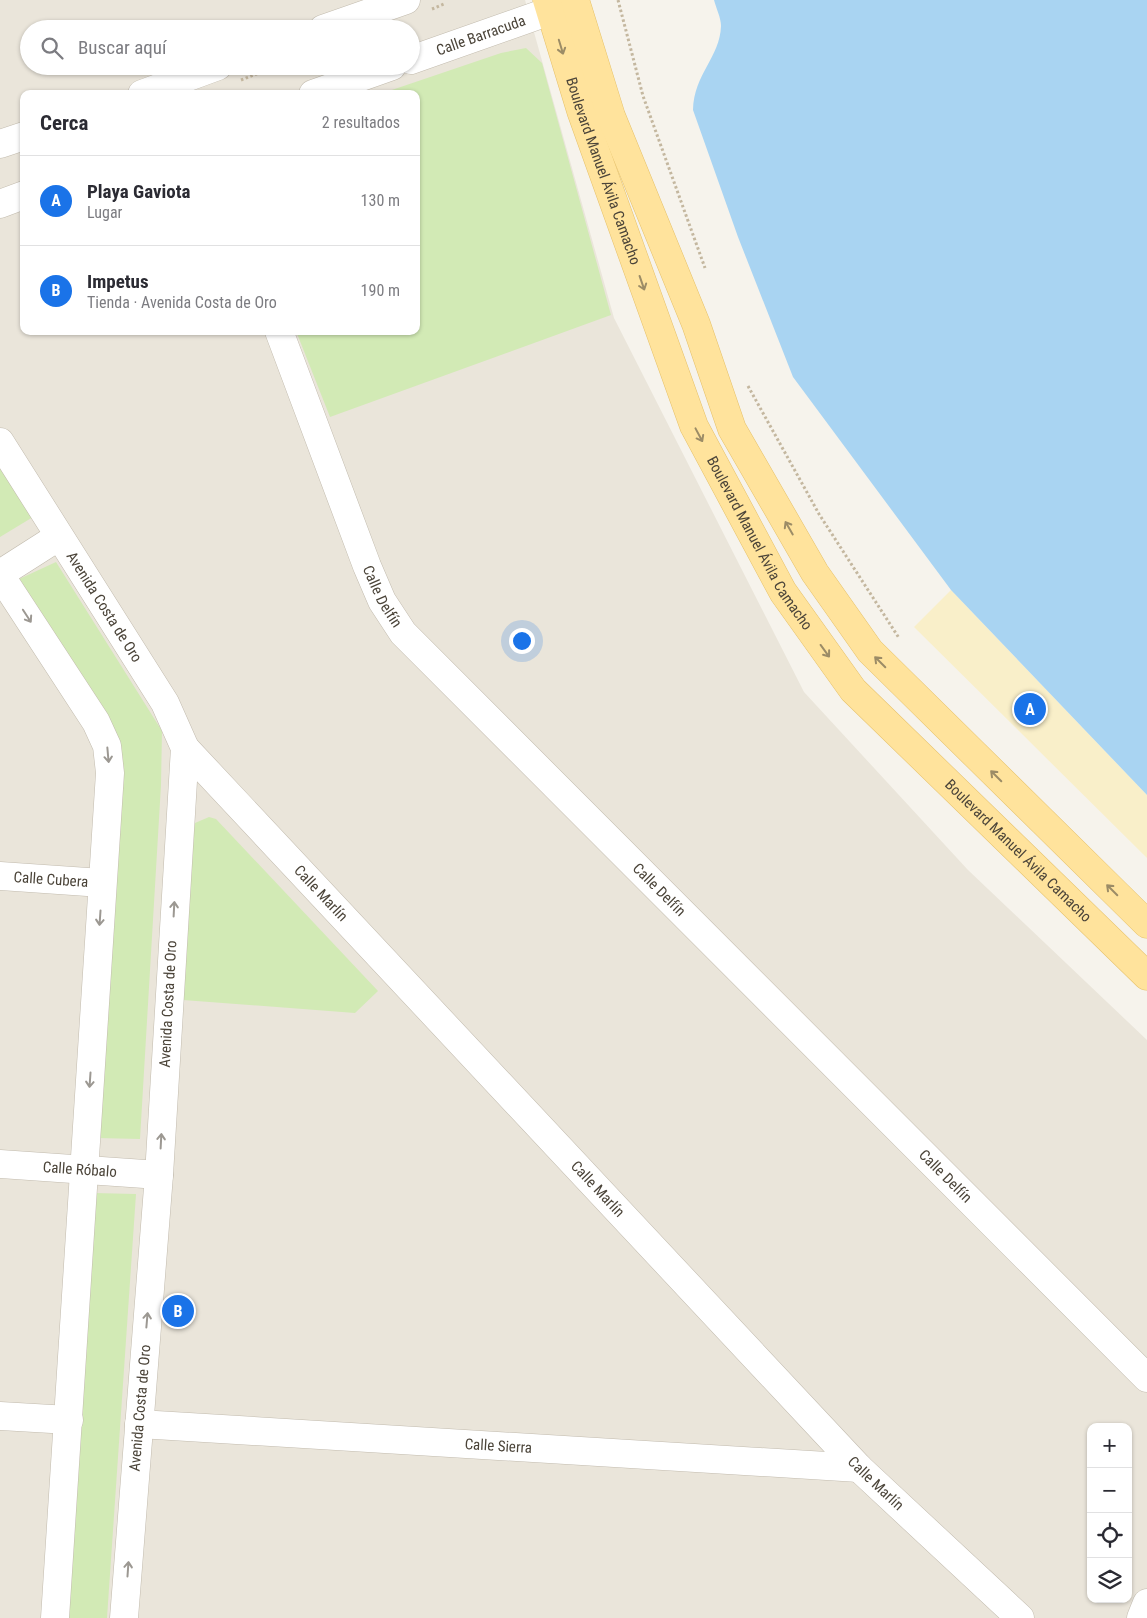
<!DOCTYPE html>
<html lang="es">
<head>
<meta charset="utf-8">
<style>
  body { margin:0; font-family:"Roboto Condensed",sans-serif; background:#f7f7f7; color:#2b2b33 }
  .controls { position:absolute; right:15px; bottom:15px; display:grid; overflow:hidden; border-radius:10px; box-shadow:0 1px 4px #0004 }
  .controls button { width:45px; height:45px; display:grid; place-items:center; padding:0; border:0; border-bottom:1px solid #e1e1e2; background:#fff; color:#2b2b33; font:25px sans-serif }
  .you { position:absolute; left:521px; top:640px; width:18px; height:18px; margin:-12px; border:4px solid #fff; border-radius:50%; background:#1a73e8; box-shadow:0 0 0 8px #1a73e833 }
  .badge { display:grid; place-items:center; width:32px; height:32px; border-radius:50%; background:#1a73e8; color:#fff; font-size:16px; font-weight:700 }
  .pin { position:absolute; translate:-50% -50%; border:2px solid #fff; box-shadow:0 1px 5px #0006 }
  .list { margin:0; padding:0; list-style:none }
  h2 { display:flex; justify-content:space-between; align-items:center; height:65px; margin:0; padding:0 20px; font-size:21px }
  h2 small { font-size:16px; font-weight:400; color:#7c7c81 }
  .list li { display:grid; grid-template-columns:32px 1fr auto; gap:15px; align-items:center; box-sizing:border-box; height:90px; padding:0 20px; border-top:1px solid #e1e1e2 }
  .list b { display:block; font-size:19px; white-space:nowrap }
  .list p { margin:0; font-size:16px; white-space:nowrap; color:#7c7c81 }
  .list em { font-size:16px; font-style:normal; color:#7c7c81 }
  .icon { flex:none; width:28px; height:28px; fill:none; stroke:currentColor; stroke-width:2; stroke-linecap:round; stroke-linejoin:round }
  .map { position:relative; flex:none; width:1147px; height:1618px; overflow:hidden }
  .search { position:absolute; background:#fff; box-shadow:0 1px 4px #0004; left:20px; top:20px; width:400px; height:55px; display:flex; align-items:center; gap:12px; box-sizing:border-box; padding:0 18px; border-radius:28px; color:#7c7c81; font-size:19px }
  .panel { position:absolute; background:#fff; box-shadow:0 1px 4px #0004; left:20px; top:90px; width:400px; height:245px; border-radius:10px }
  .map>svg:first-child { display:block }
  .residential { fill:#eae5da; fill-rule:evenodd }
  .green { fill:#d2eab5 }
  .sand { fill:#f9efc9 }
  .water { fill:#a9d4f2 }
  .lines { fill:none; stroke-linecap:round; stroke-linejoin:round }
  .minor-casing { stroke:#c2bbae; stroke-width:29 }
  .major-casing { stroke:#e6c16a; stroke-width:29 }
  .path { stroke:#c4b79f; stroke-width:3; stroke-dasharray:2.5 2.5; stroke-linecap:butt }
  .minor { stroke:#fff; stroke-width:28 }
  .major { stroke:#ffe39c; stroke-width:28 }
  .oneway { stroke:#9c8c66 }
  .oneway2 { stroke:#9c9892 }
  .labels { text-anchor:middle; stroke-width:4; stroke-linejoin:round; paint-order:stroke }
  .street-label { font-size:15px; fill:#4b4439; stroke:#fff }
</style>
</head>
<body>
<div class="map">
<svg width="1147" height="1618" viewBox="0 0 1147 1618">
  <rect width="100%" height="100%" fill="#f6f3ec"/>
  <path class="residential" d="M0,0H525L614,318L804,692L968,870L1147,1040V1618H0ZM29,29H411V66H29ZM24,94H416V331H24ZM1091,1427H1128V1599H1091Z"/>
  <g class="green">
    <polygon points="526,48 542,63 611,315 330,417 296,331 416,331 416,94 380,94 501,53"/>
    <polygon points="0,466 33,517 0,537"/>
    <polygon points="56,562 162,731 161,785 140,1139 97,1138 115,752 17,580"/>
    <polygon points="209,817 216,819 378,991 355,1013 183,1000 191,832 195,823"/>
    <polygon points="93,1193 136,1194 107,1618 65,1618"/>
  </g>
  <polygon class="sand" points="951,590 1147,795 1147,858 914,627"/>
  <path class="water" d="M714,0H1147V795L951,590L793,377L738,237L693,110C694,74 720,57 721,26C721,18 716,8 714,0Z"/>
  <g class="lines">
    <g class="minor-casing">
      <g id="minor">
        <polyline points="323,29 406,0"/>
        <path id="s1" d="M411,60L550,11"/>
        <polyline points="142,94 218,66"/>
        <polyline points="313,94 392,66"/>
        <polyline points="0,144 24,136"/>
        <polyline points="0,204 24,195"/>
        <path id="s2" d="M279,331L367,566L382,601L403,633L1147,1378"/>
        <path id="s3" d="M0,442L165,703L185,748L159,1175L124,1618"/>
        <polyline points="0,574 58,537"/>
        <polyline points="0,575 96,722 107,746 110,773 55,1618"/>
        <path id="s4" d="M185,748L859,1468L1020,1618"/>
        <path id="s5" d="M0,876L102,883"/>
        <path id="s6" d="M0,1164L159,1175"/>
        <polyline points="0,1416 69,1420"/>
        <path id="s7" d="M139,1424L859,1468"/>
        <polyline points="1141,1618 1147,1603"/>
      </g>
    </g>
    <g class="major-casing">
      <g id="major">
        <path id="s8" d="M547,0L581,111L694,426L783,592L853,690L1147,976"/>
        <polyline points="575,0 611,116 696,324 732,429 815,573 870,651 1147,924"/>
      </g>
    </g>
    <g class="path">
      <polyline points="618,0 643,96 705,268"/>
      <polyline points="432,9 444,4"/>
      <polyline points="241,80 277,66"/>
      <polyline points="748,386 819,514 899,638"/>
    </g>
    <use href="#minor" class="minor"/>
    <use href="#major" class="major"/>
  </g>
  <defs><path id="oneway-shaft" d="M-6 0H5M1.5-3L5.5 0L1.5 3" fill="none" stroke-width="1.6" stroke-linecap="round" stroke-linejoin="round" transform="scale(1.25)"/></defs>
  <g class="oneway">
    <use href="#oneway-shaft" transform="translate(561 47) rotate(73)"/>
    <use href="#oneway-shaft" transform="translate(642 283) rotate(71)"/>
    <use href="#oneway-shaft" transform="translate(699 435) rotate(62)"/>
    <use href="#oneway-shaft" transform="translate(789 528) rotate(-120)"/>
    <use href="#oneway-shaft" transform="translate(825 651) rotate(54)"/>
    <use href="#oneway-shaft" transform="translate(880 662) rotate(-135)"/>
    <use href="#oneway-shaft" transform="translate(996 776) rotate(-135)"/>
    <use href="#oneway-shaft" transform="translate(1112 890) rotate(-135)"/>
  </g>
  <g class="oneway2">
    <use href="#oneway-shaft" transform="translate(27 616) rotate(57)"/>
    <use href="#oneway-shaft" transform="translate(108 755) rotate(85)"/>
    <use href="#oneway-shaft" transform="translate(174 909) rotate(-87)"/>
    <use href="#oneway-shaft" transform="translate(100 918) rotate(94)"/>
    <use href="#oneway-shaft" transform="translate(90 1080) rotate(94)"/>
    <use href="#oneway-shaft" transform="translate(161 1141) rotate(-87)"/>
    <use href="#oneway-shaft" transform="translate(147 1320) rotate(-85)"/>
    <use href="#oneway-shaft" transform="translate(128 1569) rotate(-86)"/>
  </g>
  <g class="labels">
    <g class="street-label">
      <text dy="5" stroke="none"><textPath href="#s1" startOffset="74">Calle Barracuda</textPath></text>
      <text dy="5" stroke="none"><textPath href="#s8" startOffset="180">Boulevard Manuel Ávila Camacho</textPath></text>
      <text dy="5" stroke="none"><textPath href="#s8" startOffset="585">Boulevard Manuel Ávila Camacho</textPath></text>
      <text dy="5" stroke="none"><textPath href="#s2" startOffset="285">Calle Delfín</textPath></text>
      <text dy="5" stroke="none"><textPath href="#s3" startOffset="195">Avenida Costa de Oro</textPath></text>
      <text dy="5" stroke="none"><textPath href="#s8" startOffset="990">Boulevard Manuel Ávila Camacho</textPath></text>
      <text dy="5" stroke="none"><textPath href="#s5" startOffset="51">Calle Cubera</textPath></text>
      <text dy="5" stroke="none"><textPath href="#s2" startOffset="690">Calle Delfín</textPath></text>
      <text dy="5" stroke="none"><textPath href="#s4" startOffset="199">Calle Marlín</textPath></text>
      <text transform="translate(168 1004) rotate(-87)" y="5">Avenida Costa de Oro</text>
      <text dy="5" stroke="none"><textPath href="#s6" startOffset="80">Calle Róbalo</textPath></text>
      <text dy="5" stroke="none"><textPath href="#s2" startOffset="1095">Calle Delfín</textPath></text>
      <text dy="5" stroke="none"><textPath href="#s4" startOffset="604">Calle Marlín</textPath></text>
      <text transform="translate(140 1408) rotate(-85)" y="5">Avenida Costa de Oro</text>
      <text dy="5" stroke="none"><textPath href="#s7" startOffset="360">Calle Sierra</textPath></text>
      <text dy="5" stroke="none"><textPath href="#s4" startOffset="1009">Calle Marlín</textPath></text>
    </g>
  </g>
</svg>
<div class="controls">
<button>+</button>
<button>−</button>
<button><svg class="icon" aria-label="locate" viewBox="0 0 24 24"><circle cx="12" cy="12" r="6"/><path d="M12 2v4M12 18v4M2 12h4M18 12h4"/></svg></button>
<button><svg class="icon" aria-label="layers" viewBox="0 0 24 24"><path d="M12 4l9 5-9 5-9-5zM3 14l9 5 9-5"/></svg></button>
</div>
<div class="you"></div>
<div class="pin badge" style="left:1030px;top:709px">A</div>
<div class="pin badge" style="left:178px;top:1311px">B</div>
<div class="search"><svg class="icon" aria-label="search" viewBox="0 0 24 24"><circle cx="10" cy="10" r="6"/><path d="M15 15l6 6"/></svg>Buscar aquí</div>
<section class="panel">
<h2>Cerca<small>2 resultados</small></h2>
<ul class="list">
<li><span class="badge">A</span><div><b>Playa Gaviota</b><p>Lugar</p></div><em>130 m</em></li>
<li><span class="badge">B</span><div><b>Impetus</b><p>Tienda · Avenida Costa de Oro</p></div><em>190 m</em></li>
</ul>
</section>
</div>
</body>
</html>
